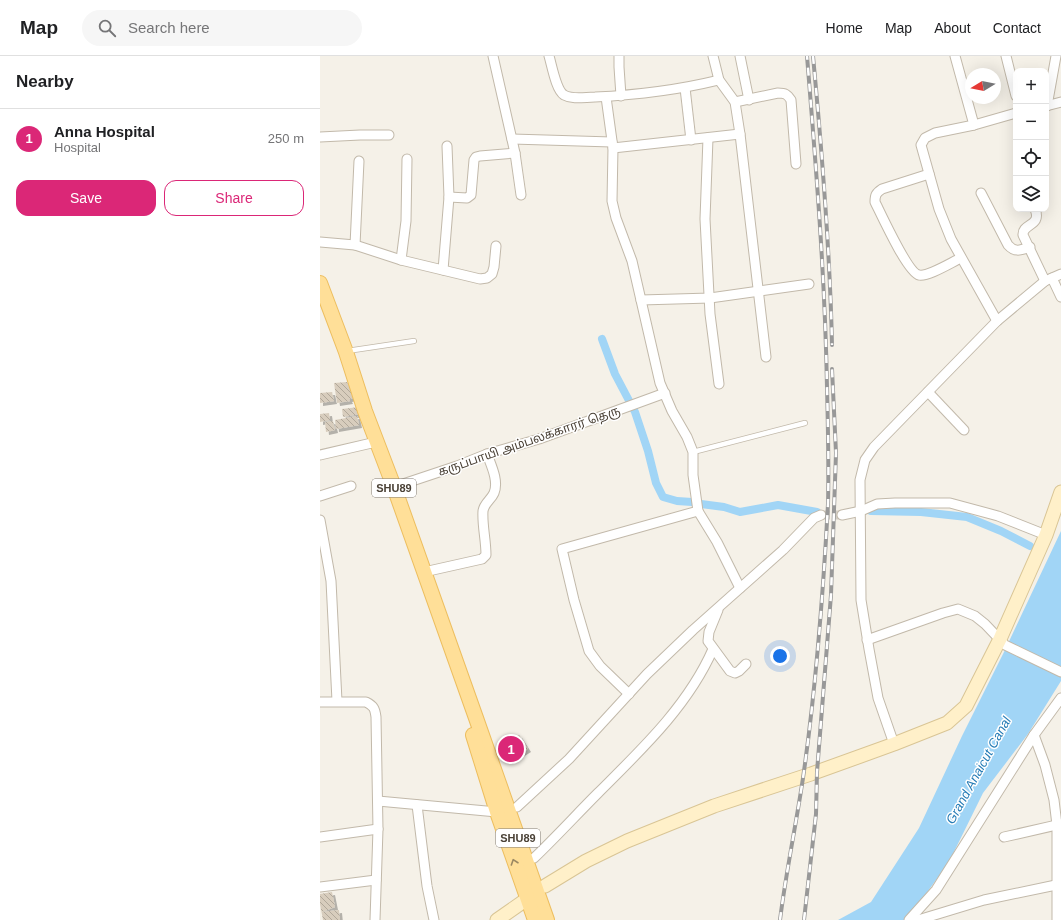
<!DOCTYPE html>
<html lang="en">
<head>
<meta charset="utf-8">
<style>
  body { margin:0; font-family:Arial,"Noto Sans Tamil",sans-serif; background:#f6f6f6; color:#202124 }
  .controls { position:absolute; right:12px; top:12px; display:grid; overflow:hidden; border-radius:8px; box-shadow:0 4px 16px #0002 }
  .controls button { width:36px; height:36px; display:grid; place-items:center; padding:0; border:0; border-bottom:1px solid #e0e0e0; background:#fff; color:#202124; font:20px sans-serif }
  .compass { position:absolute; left:645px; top:12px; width:36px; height:36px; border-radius:50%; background:#fff; box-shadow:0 4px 16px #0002; rotate:260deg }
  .you { position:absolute; left:460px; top:600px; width:14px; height:14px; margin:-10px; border:3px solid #fff; border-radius:50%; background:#1a73e8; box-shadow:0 0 0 6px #1a73e833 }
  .badge { display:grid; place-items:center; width:26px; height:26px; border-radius:50%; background:#db2777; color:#fff; font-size:13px; font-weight:700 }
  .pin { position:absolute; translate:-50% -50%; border:2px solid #fff; box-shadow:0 1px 4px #0006 }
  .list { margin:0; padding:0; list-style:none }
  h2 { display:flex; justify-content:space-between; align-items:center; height:52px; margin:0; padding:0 16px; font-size:17px }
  h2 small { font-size:13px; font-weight:400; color:#757577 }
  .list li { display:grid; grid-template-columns:26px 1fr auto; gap:12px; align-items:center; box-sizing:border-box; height:60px; padding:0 16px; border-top:1px solid #e0e0e0 }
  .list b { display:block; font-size:15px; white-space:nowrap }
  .list p { margin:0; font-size:13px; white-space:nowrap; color:#757577 }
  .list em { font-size:13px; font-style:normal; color:#757577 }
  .actions { display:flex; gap:8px; padding:12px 16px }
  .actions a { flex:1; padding:9px 0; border:1px solid #db2777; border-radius:12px; text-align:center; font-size:14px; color:#db2777 }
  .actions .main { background:#db2777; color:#fff }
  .icon { flex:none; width:22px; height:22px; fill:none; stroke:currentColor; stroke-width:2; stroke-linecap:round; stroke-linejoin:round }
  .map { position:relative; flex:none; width:741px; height:864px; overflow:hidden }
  header { display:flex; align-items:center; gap:24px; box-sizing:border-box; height:56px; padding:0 20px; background:#fff; border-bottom:1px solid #e0e0e0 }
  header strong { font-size:19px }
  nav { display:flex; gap:22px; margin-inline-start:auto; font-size:14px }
  .search { width:280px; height:36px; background:#f6f6f6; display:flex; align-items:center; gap:10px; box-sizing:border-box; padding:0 14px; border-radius:22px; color:#757577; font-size:15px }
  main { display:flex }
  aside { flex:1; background:#fff }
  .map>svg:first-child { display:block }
  .water { fill:#a1d5f6 }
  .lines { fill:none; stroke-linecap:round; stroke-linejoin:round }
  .canal { stroke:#a1d5f6; stroke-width:8 }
  .building { fill:url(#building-back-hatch); filter:url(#shadow) }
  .minor-tunnel { stroke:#d3cec4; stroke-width:9; stroke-dasharray:9 4.5; stroke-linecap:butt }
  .service-casing { stroke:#c2b9aa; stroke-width:6 }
  .minor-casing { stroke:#c2b9aa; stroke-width:11 }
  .secondary-casing { stroke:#d9c595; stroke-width:15 }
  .primary-casing { stroke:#edbe5f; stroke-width:16 }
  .service { stroke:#fff; stroke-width:4.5 }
  .minor { stroke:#fff; stroke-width:9 }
  .secondary { stroke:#fff0c9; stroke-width:13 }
  .primary { stroke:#ffdf98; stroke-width:14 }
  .rail-casing { stroke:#989898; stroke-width:4 }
  .rail { stroke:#fff; stroke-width:2.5; stroke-dasharray:8; stroke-linecap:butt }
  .oneway { stroke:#9b8862 }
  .labels { text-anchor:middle; stroke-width:3; stroke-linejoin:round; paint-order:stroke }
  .shield { fill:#fff; stroke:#807a72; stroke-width:1 }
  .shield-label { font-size:11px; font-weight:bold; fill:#4a4136 }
  .street-label { font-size:12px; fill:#4a4136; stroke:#fff }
  .water-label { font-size:13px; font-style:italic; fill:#257cb6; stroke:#fff }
</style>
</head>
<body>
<header>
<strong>Map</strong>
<div class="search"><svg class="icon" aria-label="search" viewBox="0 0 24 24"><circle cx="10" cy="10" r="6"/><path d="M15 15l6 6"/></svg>Search here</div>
<nav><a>Home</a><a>Map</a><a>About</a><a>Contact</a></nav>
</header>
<main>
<aside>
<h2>Nearby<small></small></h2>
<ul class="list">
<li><span class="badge">1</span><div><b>Anna Hospital</b><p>Hospital</p></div><em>250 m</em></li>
</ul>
<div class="actions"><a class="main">Save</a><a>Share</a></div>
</aside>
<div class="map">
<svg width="741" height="864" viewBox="0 0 741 864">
  <defs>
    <pattern id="building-back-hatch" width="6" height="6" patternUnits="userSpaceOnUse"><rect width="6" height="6" fill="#d8cdbd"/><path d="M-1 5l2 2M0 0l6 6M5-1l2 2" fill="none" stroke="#b1a89a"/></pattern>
    <filter id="shadow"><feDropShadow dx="3" dy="3" stdDeviation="0" flood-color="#0004"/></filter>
  </defs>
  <rect width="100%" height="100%" fill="#f5f1e8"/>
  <polygon class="water" points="741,475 741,625 708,678 663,737 629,806 587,864 518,864 551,846 599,772 642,680 684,596"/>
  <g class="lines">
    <g class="canal">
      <polyline points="282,283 295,318 315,356 328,395 336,427 343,441 357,445 372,446"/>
      <polyline points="381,448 404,451 420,456 458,449 497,456"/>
      <polyline points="551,455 601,456 647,461 681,475 710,490"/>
    </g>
  </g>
  <g class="building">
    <polygon points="27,326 33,342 29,343 30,345 17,347 14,327"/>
    <polygon points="12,336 14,345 0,347 0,337"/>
    <polygon points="39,351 40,358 23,361 22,353"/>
    <polygon points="9,357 10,364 0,366 0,358"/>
    <polygon points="37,360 39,369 16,373 15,364"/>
    <polygon points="13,365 15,374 6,376 5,366"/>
    <polygon points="199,679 208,693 189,705 179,691"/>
    <polygon points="12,836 15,851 2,856 19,854 20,864 3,864 0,848 0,838"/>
  </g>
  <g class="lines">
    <polyline class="minor-tunnel" points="501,459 522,459"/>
    <g class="service-casing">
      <g id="service">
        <polyline points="27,295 94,285"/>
        <polyline points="373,396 485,367"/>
      </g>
    </g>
    <g class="minor-casing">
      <g id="minor">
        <path d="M229,0C232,10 236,34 244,39C253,44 265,41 275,41C317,39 358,34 399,24"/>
        <polyline points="299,0 299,11 301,40"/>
        <polyline points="393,0 399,24 415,46 420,78 446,301"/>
        <polyline points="420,0 429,44"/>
        <polyline points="635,0 654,69"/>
        <polyline points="686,0 696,40"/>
        <polyline points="365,32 371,84"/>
        <polyline points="286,41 293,92 292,145 296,162 312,205 340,327 352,355 367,381 373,396 373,419 378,455 397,486 420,532"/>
        <path d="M415,46L458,37C465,37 467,38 471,44L476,108"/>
        <polyline points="726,50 741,46"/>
        <polyline points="727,50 736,0"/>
        <polyline points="0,81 40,79 69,79"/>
        <polyline points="388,82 385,163 390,258 399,328"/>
        <polyline points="192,83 292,86"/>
        <polyline points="293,92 420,78"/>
        <polyline points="195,97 201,139"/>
        <path d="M609,118L562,133C556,137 555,139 555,146C561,158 588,217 599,219C608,221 632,206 641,202"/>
        <path d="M661,137L688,189C695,197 701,194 710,191"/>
        <polyline points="129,141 147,142 151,139 154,104 156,101 160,100 195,97 173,0"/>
        <path d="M715,153C722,171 702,167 703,179L725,225"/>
        <polyline points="0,186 35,189 81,204 160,223 167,222 172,218 174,211 176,190"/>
        <polyline points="35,189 39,105"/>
        <polyline points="81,204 86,165 87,103"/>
        <polyline points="123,214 129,141 127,90"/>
        <polyline points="732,222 741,241"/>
        <polyline points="321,244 390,242 489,228"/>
        <polyline points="677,265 631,183 619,153 601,89 605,82 615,77 654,69 696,57"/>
        <polyline points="608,336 644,374"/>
        <polyline points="0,399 56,386"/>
        <polyline points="74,431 137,410 167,398 219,383 345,337"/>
        <polyline points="0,440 31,430"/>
        <polyline points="522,459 541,455 557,448 575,447 630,447 678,460 726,479"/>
        <polyline points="0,464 11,525 17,645"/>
        <path d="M104,516L162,503L166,499C166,484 162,469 163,455C164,447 171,444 174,437C179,425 171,409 167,398"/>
        <polyline points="398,554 389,576 388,585 410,615 415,617 419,615 426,608"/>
        <polyline points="547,584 623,557 638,553 655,560 665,568 685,589 741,616"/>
        <polyline points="309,638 280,610 269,595 254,544 242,493 378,455"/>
        <path d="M0,646H46C54,650 55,653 56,661L58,773L55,864"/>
        <polyline points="714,679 725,709 734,744 737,769 737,864"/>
        <polyline points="574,688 558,642 549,593 541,544 540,424 545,404 554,391 677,265 725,225 741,218"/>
        <polyline points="58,745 177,756"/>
        <polyline points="97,749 107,830 114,864"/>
        <polyline points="197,751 249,703 327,618 373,574 463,494 494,462 501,459"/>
        <polyline points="0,781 58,773"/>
        <polyline points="684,781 741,768"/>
        <path d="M214,802C236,781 256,759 278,737C321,694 368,650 393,593"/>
        <polyline points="0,831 56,824"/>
        <polyline points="589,864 616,834 714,679 741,642"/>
        <polyline points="598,864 664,844 736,829"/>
      </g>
    </g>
    <g class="secondary-casing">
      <g id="secondary">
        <polyline points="225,830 266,805 307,785 394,750 491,718 574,688 627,667 646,650 680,583 726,479 741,436"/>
        <polyline points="177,864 207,843"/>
      </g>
    </g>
    <g class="primary-casing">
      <g id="primary">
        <polyline points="0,227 26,296 45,355 74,431 156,662 227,864"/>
        <polyline points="153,679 177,756 215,864"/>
      </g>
    </g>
    <use href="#service" class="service"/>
    <use href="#minor" class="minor"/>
    <use href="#secondary" class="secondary"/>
    <use href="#primary" class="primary"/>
    <g class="rail-casing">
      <g id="rail">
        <path d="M493,0C502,96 510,193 512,289"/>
        <path d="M460,864C466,816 476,769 483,722C496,632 503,540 508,448C509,409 508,370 507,331C505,220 496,110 487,0"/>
        <polyline points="484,864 496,758 497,716 511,539 516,397 512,313"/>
      </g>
    </g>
    <use href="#rail" class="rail"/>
  </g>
  <defs><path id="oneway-chevron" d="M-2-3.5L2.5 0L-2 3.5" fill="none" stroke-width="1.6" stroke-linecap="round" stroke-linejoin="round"/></defs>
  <use class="oneway" href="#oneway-chevron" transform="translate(194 806) rotate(-109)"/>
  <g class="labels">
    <g class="shield">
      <rect x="52" y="423" width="44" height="18" rx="3"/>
      <rect x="176" y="773" width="44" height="18" rx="3"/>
    </g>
    <g class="shield-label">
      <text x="74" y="436">SHU89</text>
      <text x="198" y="786">SHU89</text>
    </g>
    <g class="street-label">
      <text transform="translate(209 385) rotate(-19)" y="4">கருப்பாயி அம்பலக்காரர் தெரு</text>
    </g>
    <g class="water-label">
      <text transform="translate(658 714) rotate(-61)" y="5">Grand Anaicut Canal</text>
    </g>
  </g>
</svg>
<div class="controls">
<button>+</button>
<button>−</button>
<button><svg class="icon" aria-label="locate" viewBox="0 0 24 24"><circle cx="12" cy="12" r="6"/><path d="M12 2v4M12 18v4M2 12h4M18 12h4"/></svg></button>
<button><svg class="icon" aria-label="layers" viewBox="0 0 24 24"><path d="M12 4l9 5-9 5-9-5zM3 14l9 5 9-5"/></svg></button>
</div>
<svg class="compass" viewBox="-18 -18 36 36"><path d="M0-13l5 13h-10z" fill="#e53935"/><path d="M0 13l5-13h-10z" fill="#757577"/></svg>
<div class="you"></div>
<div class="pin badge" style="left:191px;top:693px">1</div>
</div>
</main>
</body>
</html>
